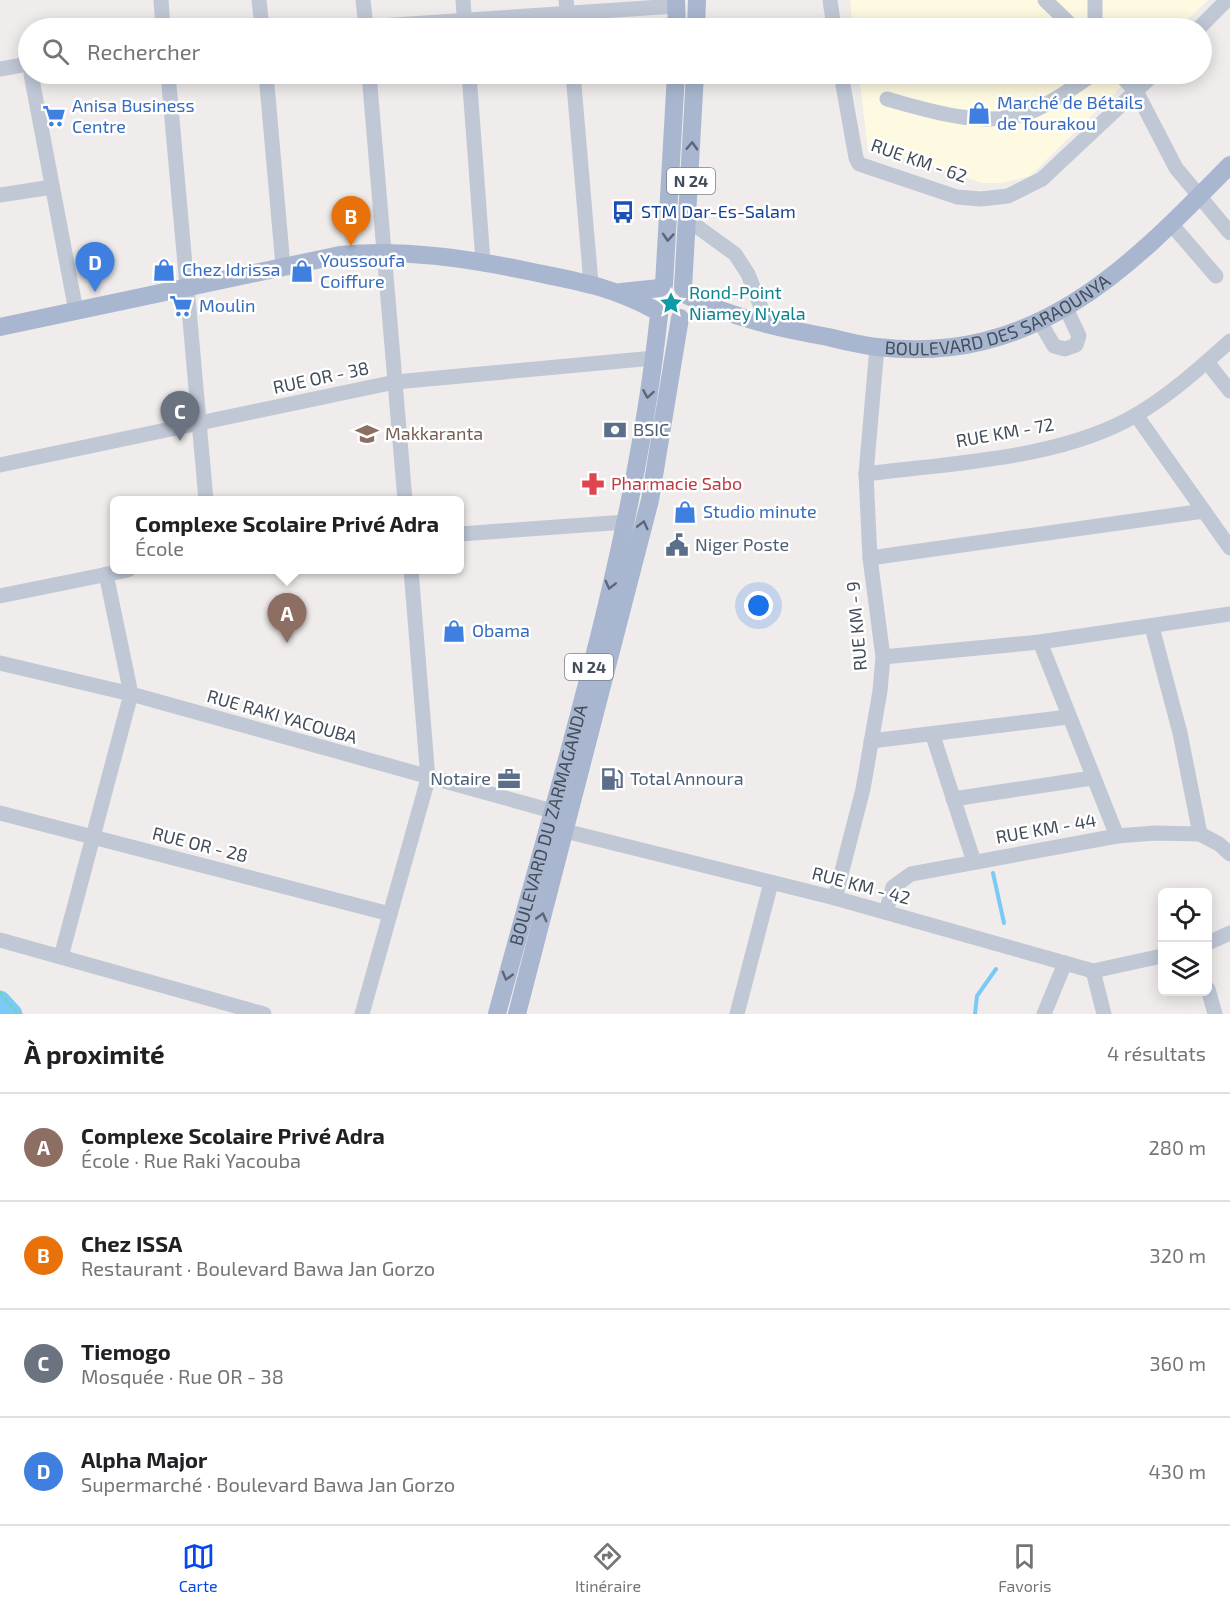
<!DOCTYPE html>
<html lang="fr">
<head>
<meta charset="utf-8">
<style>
  body { margin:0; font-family:"Exo 2",sans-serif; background:#f6f6f6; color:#202124 }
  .controls { position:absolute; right:18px; bottom:18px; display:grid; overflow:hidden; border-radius:9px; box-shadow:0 3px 15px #0003 }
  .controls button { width:54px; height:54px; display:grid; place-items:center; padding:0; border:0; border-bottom:2px solid #e0e0e0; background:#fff; color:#202124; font:30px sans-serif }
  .you { position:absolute; left:759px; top:606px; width:21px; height:21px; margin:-15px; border:4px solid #fff; border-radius:50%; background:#1a73e8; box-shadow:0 0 0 9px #1a73e833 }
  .badge { display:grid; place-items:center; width:39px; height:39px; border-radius:50%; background:#0548f0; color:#fff; font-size:20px; font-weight:700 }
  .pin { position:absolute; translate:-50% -50px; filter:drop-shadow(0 2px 3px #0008) }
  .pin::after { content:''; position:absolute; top:32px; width:21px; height:18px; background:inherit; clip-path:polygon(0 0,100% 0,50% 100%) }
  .popup { position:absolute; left:110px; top:496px; width:354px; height:78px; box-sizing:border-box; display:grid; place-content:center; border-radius:9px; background:#fff; filter:drop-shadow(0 2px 4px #0005); font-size:20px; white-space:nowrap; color:#757577 }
  .popup b { font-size:22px; color:#202124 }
  .popup::after { content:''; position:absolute; left:50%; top:100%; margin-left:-12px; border:12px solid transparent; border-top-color:#fff }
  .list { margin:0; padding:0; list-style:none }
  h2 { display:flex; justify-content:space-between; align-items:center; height:78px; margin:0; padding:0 24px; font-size:26px }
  h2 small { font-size:20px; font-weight:400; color:#757577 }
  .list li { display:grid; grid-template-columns:39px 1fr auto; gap:18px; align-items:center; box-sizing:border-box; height:108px; padding:0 24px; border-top:2px solid #e0e0e0 }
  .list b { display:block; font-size:22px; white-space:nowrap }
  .list p { margin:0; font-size:20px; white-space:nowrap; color:#757577 }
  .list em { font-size:20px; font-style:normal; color:#757577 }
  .icon { flex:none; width:33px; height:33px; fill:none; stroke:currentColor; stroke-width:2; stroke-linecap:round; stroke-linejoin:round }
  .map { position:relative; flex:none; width:1230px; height:1014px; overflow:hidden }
  .search { position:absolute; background:#fff; box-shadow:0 3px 15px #0003; left:18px; right:18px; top:18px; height:66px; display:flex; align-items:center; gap:15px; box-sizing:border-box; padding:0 21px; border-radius:33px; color:#757577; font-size:22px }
  .sheet { height:510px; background:#fff }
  nav { display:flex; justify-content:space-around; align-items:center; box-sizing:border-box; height:84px; border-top:2px solid #e0e0e0; background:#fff; font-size:16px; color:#757577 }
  nav a { display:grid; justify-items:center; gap:3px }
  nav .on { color:#0548f0 }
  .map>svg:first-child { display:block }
  .commercial { fill:#fefae1 }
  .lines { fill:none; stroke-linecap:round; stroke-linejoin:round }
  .stream { stroke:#7bcaf5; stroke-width:4 }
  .river { stroke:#7bcaf5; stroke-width:21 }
  .path { stroke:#68d5af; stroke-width:2; stroke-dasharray:4.5 3; stroke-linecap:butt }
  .minor { stroke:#c0c8d6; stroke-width:15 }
  .major { stroke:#a8b6cf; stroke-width:18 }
  .oneway { stroke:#5c6678 }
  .labels { text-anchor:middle; stroke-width:5; stroke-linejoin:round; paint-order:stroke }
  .shield { fill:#fff; stroke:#7b828c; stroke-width:1.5 }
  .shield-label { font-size:16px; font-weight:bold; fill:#424c5b }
  .shop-label { font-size:18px; fill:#366cbe; stroke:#fff; text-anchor:start }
  .street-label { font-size:18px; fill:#424c5b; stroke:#fff }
  .transit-label { font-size:18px; fill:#164399; stroke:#fff; text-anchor:start }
  .culture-label { font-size:18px; fill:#0d838f; stroke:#fff; text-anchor:start }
  .service-label { font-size:18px; fill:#4e5e75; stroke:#fff; text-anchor:start }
  .education-label { font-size:18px; fill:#785e54; stroke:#fff; text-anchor:start }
  .health-label { font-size:18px; fill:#be3a42; stroke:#fff; text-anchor:start }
</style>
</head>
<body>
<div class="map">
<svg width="1230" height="1014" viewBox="0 0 1230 1014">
  <rect width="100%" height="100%" fill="#efeceb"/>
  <g class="commercial">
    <polygon points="850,0 1208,0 1179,28 853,28"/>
    <polygon points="859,74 1134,74 1030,176 1002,183 982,183 924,163 881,152 868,152"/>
  </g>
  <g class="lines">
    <g class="stream">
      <polyline points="993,873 1004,923"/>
      <polyline points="975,1014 977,996 996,969"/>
    </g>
    <polyline class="river" points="0,1001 12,1014"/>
    <polyline class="path" points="0,992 18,1014"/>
    <g class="minor">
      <polyline points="161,0 163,28"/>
      <polyline points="259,0 262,28"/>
      <polyline points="363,0 366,28"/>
      <polyline points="463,0 465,28"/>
      <polyline points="566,0 569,28"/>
      <polyline points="830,0 834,28"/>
      <polyline points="1045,0 1074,28"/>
      <polyline points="350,28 676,6"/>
      <polyline points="1095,28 1095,0"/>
      <polyline points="1199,28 1227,0"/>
      <polyline points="0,69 28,64"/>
      <polyline points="31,74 76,311"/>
      <polyline points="168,74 206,500"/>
      <polyline points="266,74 283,266"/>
      <polyline points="369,74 405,500"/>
      <polyline points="469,74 483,261"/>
      <polyline points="573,74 591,283"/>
      <polyline points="841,74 856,158 859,164 957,197 981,199 1008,196 1042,179 1154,74"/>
      <polyline points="1119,74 1136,91 1176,168 1230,233"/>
      <path d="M887,99C932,112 990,130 1035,110C1056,100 1075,86 1094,74"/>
      <polyline points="0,195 52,187"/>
      <polyline points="688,220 735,254 748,274 768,325"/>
      <polyline points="1172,225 1216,276"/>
      <polyline points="1040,322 1054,346 1065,349 1076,345 1079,336 1066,308"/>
      <polyline points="1207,362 1230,391"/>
      <polyline points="1136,415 1230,548"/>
      <polyline points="0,465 395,382 654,358"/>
      <path d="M866,474C950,463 1062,459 1136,415C1170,395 1201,367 1230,341"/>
      <polyline points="460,534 626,522"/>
      <polyline points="870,558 1204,511"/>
      <polyline points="0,596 128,570"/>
      <polyline points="1152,627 1180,733 1200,834"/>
      <polyline points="1040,642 1117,836"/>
      <polyline points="883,657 1040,642 1230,614"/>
      <polyline points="0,663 131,694 552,811"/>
      <polyline points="933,736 974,862"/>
      <polyline points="871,741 1068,717"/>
      <polyline points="953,799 1092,778"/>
      <polyline points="0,813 390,914"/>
      <polyline points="553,828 835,898 1093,971 1162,956"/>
      <polyline points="835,898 863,789 880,691 883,657 870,558 866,474 877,347"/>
      <polyline points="886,912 893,887 911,874 1117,836 1155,833 1200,834 1219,844 1230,854"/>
      <polyline points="0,940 264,1014"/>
      <polyline points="1208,943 1230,933"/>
      <polyline points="61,957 131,694 106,574"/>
      <polyline points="1093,971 1104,1014"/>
      <polyline points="1208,989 1215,1014"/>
      <polyline points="362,1014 428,779 411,570"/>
      <polyline points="737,1014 771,883"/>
      <polyline points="1044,1014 1065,963"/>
    </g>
    <g class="major">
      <polyline points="676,0 677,28"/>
      <polyline points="696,28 697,0"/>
      <polyline points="664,285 676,74"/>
      <polyline points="683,288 695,74"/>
      <polyline points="621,292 660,288"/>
      <path id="s1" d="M688,296C733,318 779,328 828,337C844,341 860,345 877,347C1035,366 1129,268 1230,165"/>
      <path d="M0,327L340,255C405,249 465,258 528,271C577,281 610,286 655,310"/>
      <path id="s2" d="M497,1014C558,786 634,550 659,315"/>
      <polyline points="517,1014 650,500 680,318"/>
    </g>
  </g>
  <defs><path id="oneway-chevron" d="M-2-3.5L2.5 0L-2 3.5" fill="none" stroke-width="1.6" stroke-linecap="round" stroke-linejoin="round" transform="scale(1.5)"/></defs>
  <g class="oneway">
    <use href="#oneway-chevron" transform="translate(692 146) rotate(-88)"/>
    <use href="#oneway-chevron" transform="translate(668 237) rotate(94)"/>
    <use href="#oneway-chevron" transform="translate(648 394) rotate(100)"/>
    <use href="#oneway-chevron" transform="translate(643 525) rotate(-76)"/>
    <use href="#oneway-chevron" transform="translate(610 585) rotate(104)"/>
    <use href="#oneway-chevron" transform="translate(542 917) rotate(-75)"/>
    <use href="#oneway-chevron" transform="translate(507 976) rotate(105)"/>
  </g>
  <defs>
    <g id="shop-bare" transform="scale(1.8)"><path d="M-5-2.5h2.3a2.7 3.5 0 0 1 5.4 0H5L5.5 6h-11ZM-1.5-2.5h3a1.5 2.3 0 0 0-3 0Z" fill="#3f7fe0" stroke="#fff" stroke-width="2.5" paint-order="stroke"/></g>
    <g id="supermarket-bare" transform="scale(1.8)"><path d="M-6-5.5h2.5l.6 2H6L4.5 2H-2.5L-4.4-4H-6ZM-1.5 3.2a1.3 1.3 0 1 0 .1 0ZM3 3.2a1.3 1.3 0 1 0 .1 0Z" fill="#3f7fe0" stroke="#fff" stroke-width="2.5" paint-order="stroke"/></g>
    <g id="bus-bare" transform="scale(1.8)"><path d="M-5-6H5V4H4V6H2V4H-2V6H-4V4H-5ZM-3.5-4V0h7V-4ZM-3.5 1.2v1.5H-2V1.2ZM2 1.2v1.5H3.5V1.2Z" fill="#1a4fb4" stroke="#fff" stroke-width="2.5" paint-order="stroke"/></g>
    <g id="sight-bare" transform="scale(1.8)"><path d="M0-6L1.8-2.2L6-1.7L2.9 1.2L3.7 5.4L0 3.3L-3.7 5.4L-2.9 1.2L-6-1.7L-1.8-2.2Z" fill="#0f9aa8" stroke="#fff" stroke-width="2.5" paint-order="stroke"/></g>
    <g id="bank-bare" transform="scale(1.8)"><path d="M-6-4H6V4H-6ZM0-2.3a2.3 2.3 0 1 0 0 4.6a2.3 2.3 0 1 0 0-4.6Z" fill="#5c6f8a" stroke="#fff" stroke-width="2.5" paint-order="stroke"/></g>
    <g id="school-bare" transform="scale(1.8)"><path d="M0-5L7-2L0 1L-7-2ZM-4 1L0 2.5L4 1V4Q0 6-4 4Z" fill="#8d6e63" stroke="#fff" stroke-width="2.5" paint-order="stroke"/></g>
    <g id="pharmacy-bare" transform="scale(1.8)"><path d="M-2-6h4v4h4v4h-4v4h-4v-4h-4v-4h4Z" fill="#e0444e" stroke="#fff" stroke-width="2.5" paint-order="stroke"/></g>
    <g id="civic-bare" transform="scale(1.8)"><path d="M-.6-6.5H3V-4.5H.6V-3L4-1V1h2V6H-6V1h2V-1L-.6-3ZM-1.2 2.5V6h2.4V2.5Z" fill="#5c6f8a" stroke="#fff" stroke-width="2.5" paint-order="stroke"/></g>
    <g id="office-bare" transform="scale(1.8)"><path d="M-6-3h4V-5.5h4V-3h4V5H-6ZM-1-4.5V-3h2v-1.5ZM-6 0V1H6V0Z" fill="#5c6f8a" stroke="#fff" stroke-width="2.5" paint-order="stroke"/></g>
    <g id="fuel-bare" transform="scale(1.8)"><path d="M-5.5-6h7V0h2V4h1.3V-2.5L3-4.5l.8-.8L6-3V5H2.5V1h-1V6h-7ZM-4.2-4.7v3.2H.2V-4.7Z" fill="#5c6f8a" stroke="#fff" stroke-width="2.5" paint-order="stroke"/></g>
  </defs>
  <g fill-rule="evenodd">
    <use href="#shop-bare" x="979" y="113"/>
    <use href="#supermarket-bare" x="54" y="116"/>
    <use href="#bus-bare" x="623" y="212"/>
    <use href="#shop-bare" x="164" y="270"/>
    <use href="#shop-bare" x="302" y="271"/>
    <use href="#sight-bare" x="671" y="303"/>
    <use href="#supermarket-bare" x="181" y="306"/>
    <use href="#bank-bare" x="615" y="430"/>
    <use href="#school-bare" x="367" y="434"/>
    <use href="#pharmacy-bare" x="593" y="484"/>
    <use href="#shop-bare" x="685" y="512"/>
    <use href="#civic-bare" x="677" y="545"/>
    <use href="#shop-bare" x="454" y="631"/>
    <use href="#office-bare" x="509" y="779"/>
    <use href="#fuel-bare" x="612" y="779"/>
  </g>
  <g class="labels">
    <g class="shield">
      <rect x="667" y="168" width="48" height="26" rx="4.5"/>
      <rect x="565" y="654" width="48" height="26" rx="4.5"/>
    </g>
    <g class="shield-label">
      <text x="691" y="187">N 24</text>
      <text x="589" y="673">N 24</text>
    </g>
    <g class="shop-label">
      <text x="997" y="109">Marché de Bétails<tspan x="997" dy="21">de Tourakou</tspan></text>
      <text x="72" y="112">Anisa Business<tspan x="72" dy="21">Centre</tspan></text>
      <text x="320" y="267">Youssoufa<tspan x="320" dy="21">Coiffure</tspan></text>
      <text x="182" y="276">Chez Idrissa</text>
      <text x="199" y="312">Moulin</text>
      <text x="703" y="518">Studio minute</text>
      <text x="472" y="637">Obama</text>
    </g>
    <g class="street-label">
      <text transform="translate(919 161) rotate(19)" y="6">RUE KM - 62</text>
      <text dy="6" stroke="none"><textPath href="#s1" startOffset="324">BOULEVARD DES SARAOUNYA</textPath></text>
      <text transform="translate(321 378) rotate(-12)" y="6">RUE OR - 38</text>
      <text transform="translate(1005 433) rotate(-10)" y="6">RUE KM - 72</text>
      <text transform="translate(857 626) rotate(-95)" y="6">RUE KM - 9</text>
      <text transform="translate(282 717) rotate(16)" y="6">RUE RAKI YACOUBA</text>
      <text dy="6" stroke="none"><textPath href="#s2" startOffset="196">BOULEVARD DU ZARMAGANDA</textPath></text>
      <text transform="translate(1046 829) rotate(-10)" y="6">RUE KM - 44</text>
      <text transform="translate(200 845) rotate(14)" y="6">RUE OR - 28</text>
      <text transform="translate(861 886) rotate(15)" y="6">RUE KM - 42</text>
    </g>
    <g class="transit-label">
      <text x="641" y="218">STM Dar-Es-Salam</text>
    </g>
    <g class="culture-label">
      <text x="689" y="299">Rond-Point<tspan x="689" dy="21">Niamey N'yala</tspan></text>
    </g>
    <g class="service-label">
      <text x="633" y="436">BSIC</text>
      <text x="695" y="551">Niger Poste</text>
      <text x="491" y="785" text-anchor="end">Notaire</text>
      <text x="630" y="785">Total Annoura</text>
    </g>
    <g class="education-label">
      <text x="385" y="440">Makkaranta</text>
    </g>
    <g class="health-label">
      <text x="611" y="490">Pharmacie Sabo</text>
    </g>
  </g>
</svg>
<div class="controls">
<button><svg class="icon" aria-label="locate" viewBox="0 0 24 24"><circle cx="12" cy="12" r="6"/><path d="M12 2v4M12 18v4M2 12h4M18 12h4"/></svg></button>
<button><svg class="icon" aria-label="layers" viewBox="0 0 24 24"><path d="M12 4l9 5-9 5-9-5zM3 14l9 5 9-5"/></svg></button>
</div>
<div class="you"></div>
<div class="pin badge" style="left:287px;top:643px;background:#8d6e63">A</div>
<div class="popup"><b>Complexe Scolaire Privé Adra</b>École</div>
<div class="pin badge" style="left:351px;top:246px;background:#e8710a">B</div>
<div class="pin badge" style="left:180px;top:441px;background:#6b7280">C</div>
<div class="pin badge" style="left:95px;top:292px;background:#3f7fe0">D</div>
<div class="search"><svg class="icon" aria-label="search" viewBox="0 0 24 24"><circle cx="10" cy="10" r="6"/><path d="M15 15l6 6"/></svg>Rechercher</div>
</div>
<section class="sheet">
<h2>À proximité<small>4 résultats</small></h2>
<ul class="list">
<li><span class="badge" style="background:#8d6e63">A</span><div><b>Complexe Scolaire Privé Adra</b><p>École · Rue Raki Yacouba</p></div><em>280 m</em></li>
<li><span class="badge" style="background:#e8710a">B</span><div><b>Chez ISSA</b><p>Restaurant · Boulevard Bawa Jan Gorzo</p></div><em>320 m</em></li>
<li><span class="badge" style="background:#6b7280">C</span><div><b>Tiemogo</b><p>Mosquée · Rue OR - 38</p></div><em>360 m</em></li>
<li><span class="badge" style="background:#3f7fe0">D</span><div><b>Alpha Major</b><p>Supermarché · Boulevard Bawa Jan Gorzo</p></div><em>430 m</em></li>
</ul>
</section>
<nav>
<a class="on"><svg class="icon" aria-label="map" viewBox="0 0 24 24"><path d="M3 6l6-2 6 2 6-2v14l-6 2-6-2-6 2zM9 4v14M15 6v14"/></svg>Carte</a>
<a><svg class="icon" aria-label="directions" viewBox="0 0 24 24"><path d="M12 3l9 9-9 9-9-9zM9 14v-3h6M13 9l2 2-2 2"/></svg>Itinéraire</a>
<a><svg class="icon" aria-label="saved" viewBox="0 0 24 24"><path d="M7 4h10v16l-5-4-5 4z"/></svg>Favoris</a>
</nav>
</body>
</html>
